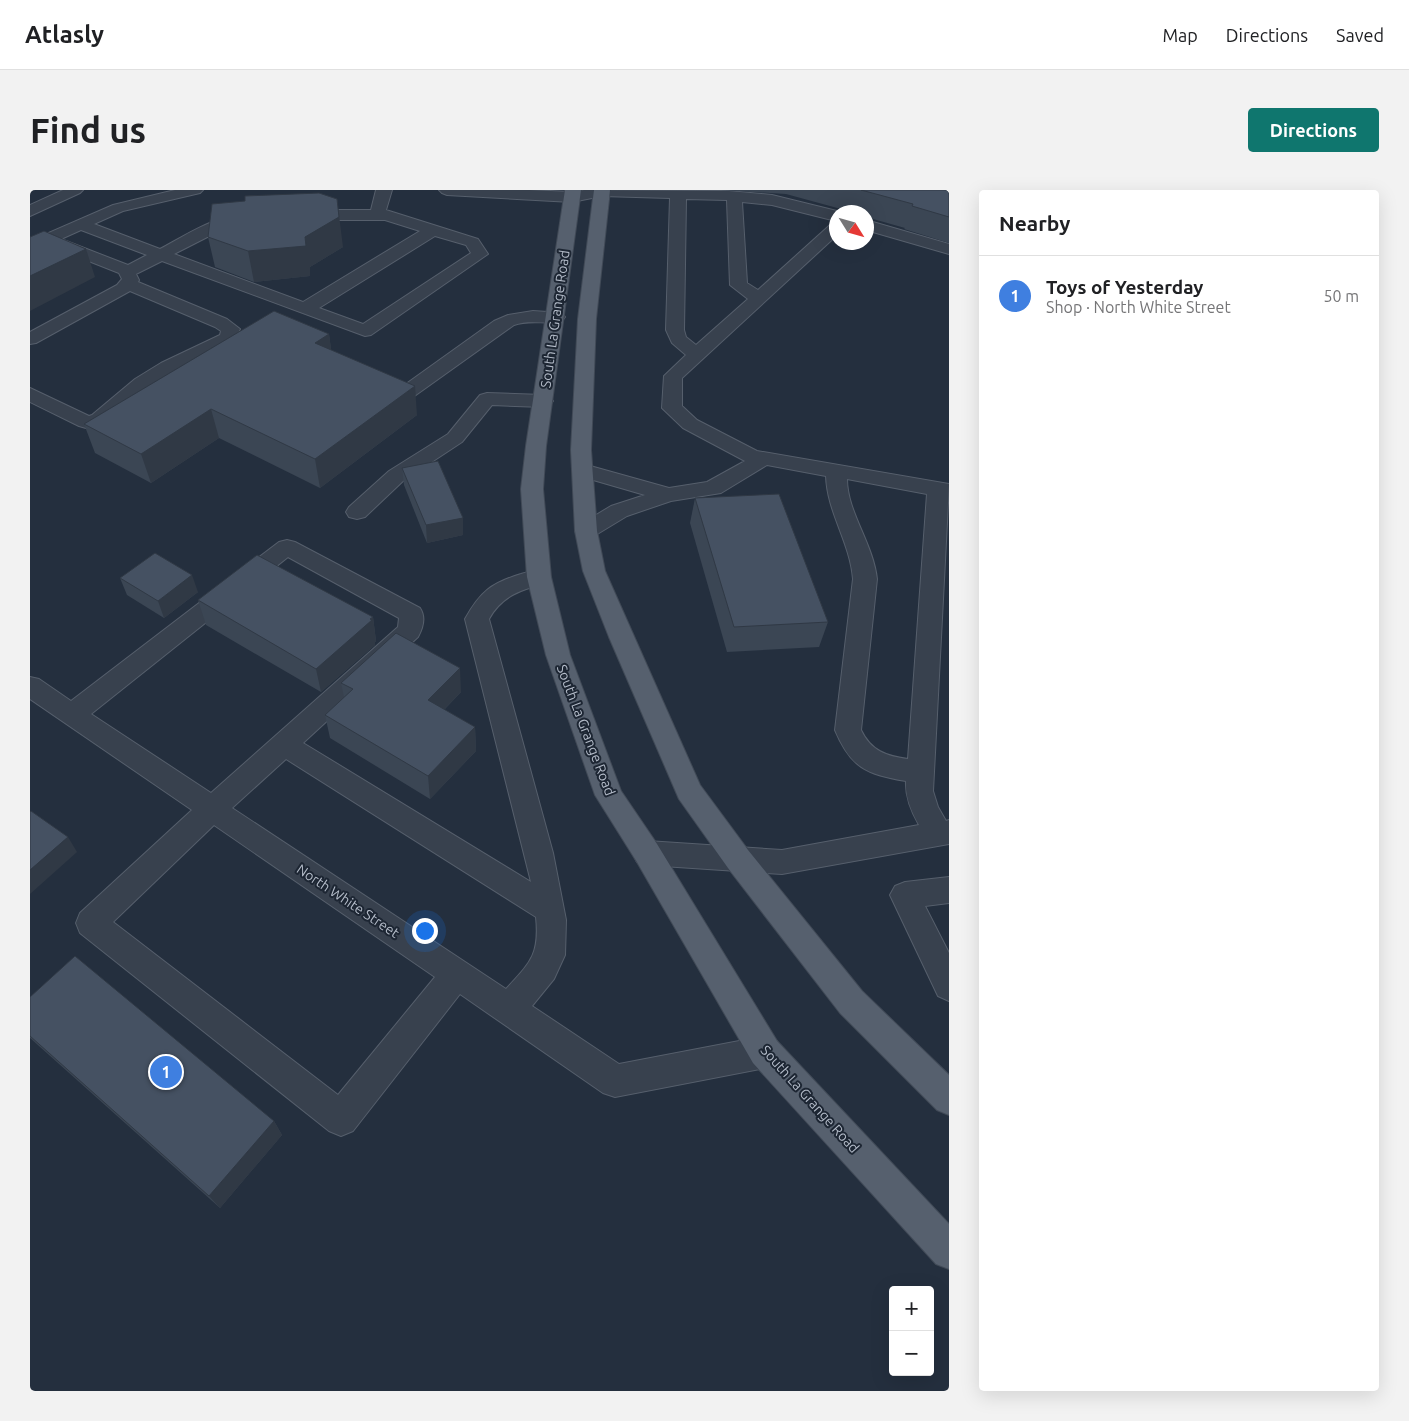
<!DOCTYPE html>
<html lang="en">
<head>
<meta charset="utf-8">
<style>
  body { margin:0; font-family:Ubuntu,sans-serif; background:#f2f2f2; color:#202124 }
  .controls { position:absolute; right:15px; bottom:15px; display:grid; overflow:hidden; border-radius:5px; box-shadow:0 5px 20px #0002 }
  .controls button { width:45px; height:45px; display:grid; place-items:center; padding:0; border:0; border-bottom:1px solid #e0e0e0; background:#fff; color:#202124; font:25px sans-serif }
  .compass { position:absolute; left:799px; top:15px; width:45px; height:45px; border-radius:50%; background:#fff; box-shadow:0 5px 20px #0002; rotate:127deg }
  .you { position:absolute; left:394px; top:740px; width:18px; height:18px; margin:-12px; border:4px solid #fff; border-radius:50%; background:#1a73e8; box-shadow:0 0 0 8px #1a73e833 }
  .badge { display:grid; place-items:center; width:32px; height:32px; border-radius:50%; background:#0f766e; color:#fff; font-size:16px; font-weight:700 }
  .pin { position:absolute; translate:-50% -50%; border:2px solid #fff; box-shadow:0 1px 5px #0006 }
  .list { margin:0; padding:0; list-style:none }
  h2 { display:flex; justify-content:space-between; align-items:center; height:65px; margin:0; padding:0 20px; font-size:21px }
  h2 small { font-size:16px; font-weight:400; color:#757577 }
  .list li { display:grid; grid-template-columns:32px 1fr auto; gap:15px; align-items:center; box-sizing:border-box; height:80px; padding:0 20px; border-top:1px solid #e0e0e0 }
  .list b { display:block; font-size:19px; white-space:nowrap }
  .list p { margin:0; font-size:16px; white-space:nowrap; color:#757577 }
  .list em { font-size:16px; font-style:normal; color:#757577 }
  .map { position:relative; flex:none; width:919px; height:1201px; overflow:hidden; border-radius:5px }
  header { display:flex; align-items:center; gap:30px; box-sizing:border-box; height:70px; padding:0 25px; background:#fff; border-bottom:1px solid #e0e0e0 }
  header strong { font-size:24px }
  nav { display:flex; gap:28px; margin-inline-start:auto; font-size:18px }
  .intro { display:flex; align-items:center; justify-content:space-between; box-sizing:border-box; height:120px; padding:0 30px }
  h1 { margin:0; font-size:35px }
  .button { padding:12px 22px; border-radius:5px; background:#0f766e; color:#fff; font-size:18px; font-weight:700 }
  main { display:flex; gap:30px; padding:0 30px }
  aside { flex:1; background:#fff; border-radius:5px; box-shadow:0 5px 20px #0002 }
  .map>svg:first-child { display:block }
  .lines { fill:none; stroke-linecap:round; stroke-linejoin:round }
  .minor-casing { stroke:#565f6c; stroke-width:2 }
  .major-casing { stroke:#414a57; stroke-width:2 }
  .minor { fill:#38414e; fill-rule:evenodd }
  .major { fill:#56606e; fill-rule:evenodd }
  .wall { fill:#3b4654 }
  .shaded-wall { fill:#303945 }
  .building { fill:#455162; stroke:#303945 }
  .labels { text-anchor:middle; stroke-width:4; stroke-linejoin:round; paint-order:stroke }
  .street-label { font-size:14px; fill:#b4bcc9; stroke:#1d2633 }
</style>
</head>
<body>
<header>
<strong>Atlasly</strong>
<nav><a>Map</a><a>Directions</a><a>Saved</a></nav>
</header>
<div class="intro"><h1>Find us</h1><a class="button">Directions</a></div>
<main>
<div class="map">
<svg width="919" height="1201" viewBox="0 0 919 1201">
  <rect width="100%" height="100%" fill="#242f3e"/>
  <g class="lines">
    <g class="minor-casing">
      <g id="minor">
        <polygon points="33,0 53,0 50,3 0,26 0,15"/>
        <path d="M145,0H173L170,3L93,21L64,34L130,59C153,47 194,19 221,26L223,29L221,32L195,38L144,64L273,112L390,41L355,30H271L265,28L263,25L265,22L271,20H341L346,0H362L356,20L448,49L458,64L341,145L335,146L132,71L106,84L109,90L108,92L197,129L210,139L204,152L145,181L119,197L75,235L56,238L49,236L0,212V198L59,226L62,225L105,189L131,173L190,145L191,141L185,137L100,101L6,153L0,154V142L87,95L92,89L89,83L18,55L0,62V51L83,15ZM51,40L117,65L98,75L31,49ZM405,46L436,55L441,63L333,134L289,118Z"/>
        <path d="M409,0H499L542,2L554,0L699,1L742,5L811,22H806V31L742,15L712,12L717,93L728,100L800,35L806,33V46L652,188V216L667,230L727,261L919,294L903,601L908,617L916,631L919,630V654L752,684L617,675L607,672L603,663L607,654L617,651L752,660L889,635C881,621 875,607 876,591C836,584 821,578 805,540L823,389C820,352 797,322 796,286L737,275L691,303L641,311L597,326L564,346L556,348L548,346L545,341L548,336L581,316L615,305L546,285L543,280L546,275L553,274L639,298L677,292L715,271L653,238L632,218L634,186L656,165L642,153L636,140L640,8L572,6L542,12L417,5L412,3ZM656,9L697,10L700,95L718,109L666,155L656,147L654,140ZM817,289L897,304L878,569C856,566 841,561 831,540L847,389C843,353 817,322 817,289Z"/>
        <polygon points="836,30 919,54 919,64 836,40"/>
        <path d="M503,121L532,123L535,127L532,131C516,135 500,129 484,135L376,212L369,214L362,212L359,208L362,204L464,131L478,125Z"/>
        <polygon points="457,203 513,205 520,207 523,211 520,215 513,217 462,215 432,252 373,291 335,327 327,329 319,327 316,322 319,317 359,281 418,244 450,205"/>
        <path d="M257,350L265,352L390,418C396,427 393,438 388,447L273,553L501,692L435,429C450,402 461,393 491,384C500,381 507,379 517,381L521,387L517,393C493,399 472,405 459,429L523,663L536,730L535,765L524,789L502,816L589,874L735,846L747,851L751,862L747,873L735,878L585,907L573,903L430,804L323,941L311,946L299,941L50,743L46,733L50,723L162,620L0,509V487L9,489L41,511L249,352ZM258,367L369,428L368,437L181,603L61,524ZM256,569L506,727C510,765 500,773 476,799L202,618ZM184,635L405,787L308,905L83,732Z"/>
        <polygon points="919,687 919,713 895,716 919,763 919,811 908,806 860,705 865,696 875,692"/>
      </g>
    </g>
    <g class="major-casing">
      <g id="major">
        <polygon points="535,0 551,0 516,256 513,299 521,387 540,465 591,601 627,654 747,851 919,1034 919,1079 906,1074 723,873 607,672 565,605 516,465 497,387 491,299 496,256"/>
        <polygon points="564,0 580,0 566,129 561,260 567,341 575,381 670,595 718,660 832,801 919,885 919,925 907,920 810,823 698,678 649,609 579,447 553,381 545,341 541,260 548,129"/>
      </g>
    </g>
    <use href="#minor" class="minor"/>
    <use href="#major" class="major"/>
  </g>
  <g class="wall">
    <polygon points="691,0 919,0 919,53 874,39 875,38 836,27 836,22 822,22 756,4"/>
    <polygon points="178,47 313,57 280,77 280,86 224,92 185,77"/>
    <polygon points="299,144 301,160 387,225 290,298 189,248 121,293 65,263 54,234"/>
    <polygon points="372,278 433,345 397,353 374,295"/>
    <polygon points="665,308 798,432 789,457 697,462 660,333"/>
    <polygon points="90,388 168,402 134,428 97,405"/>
    <polygon points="168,410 343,427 346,451 345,452 345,455 291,502 176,435"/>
    <polygon points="311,493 431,502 414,520 445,537 446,561 400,609 300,548 295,525 314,507"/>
    <polygon points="0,807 244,931 252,945 190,1018 0,848"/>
  </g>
  <g class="shaded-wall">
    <polygon points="307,9 313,57 280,77 280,86 224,92 218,61 275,47"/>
    <polygon points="56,59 65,87 0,121 0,86"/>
    <polygon points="299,144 303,173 285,153"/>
    <polygon points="385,196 387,225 290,298 285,269"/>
    <polygon points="181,219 189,248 121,293 111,264"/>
    <polygon points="433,328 433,345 397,353 396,335"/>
    <polygon points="162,385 168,402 134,428 128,411"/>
    <polygon points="343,427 346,451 345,452 345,455 291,502 286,479"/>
    <polygon points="430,478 431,502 400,534 398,510"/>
    <polygon points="445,537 446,561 400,609 398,586"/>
    <polygon points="38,647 47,662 0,704 0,680"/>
    <polygon points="244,931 252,945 190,1018 179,1006"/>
  </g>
  <g class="building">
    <polygon points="831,0 919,0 919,27 882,16 883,14"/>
    <polygon points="289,3 307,9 309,27 275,47 276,56 218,61 178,47 182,14 215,11 215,6"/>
    <polygon points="14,41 56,59 0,86 0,47"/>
    <polygon points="244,121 299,144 285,153 385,196 285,269 181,219 111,264 54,234"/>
    <polygon points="408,271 433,328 396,335 372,278"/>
    <polygon points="749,304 798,432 704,437 665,308"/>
    <polygon points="125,363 162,385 128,411 90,388"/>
    <polygon points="227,365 343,427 340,429 342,430 286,479 168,410"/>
    <polygon points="366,443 430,478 398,510 445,537 398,586 295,525 323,499 311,493"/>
    <polygon points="1,621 38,647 0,680 0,622"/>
    <polygon points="45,766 244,931 179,1006 0,846 0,807"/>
  </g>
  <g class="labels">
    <g class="street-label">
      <text transform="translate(525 129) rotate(-82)" y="5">South La Grange Road</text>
      <text transform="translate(556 540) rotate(69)" y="5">South La Grange Road</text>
      <text transform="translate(318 711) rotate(34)" y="5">North White Street</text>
      <text transform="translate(780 909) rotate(48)" y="5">South La Grange Road</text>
    </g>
  </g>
</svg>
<div class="controls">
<button>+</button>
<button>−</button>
</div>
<svg class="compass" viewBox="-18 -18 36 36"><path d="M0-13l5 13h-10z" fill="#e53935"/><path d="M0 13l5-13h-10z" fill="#757577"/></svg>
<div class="you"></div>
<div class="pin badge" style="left:136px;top:882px;background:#3f7fe0">1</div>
</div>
<aside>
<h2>Nearby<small></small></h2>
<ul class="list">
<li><span class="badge" style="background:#3f7fe0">1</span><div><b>Toys of Yesterday</b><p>Shop · North White Street</p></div><em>50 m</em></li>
</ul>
</aside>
</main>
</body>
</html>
